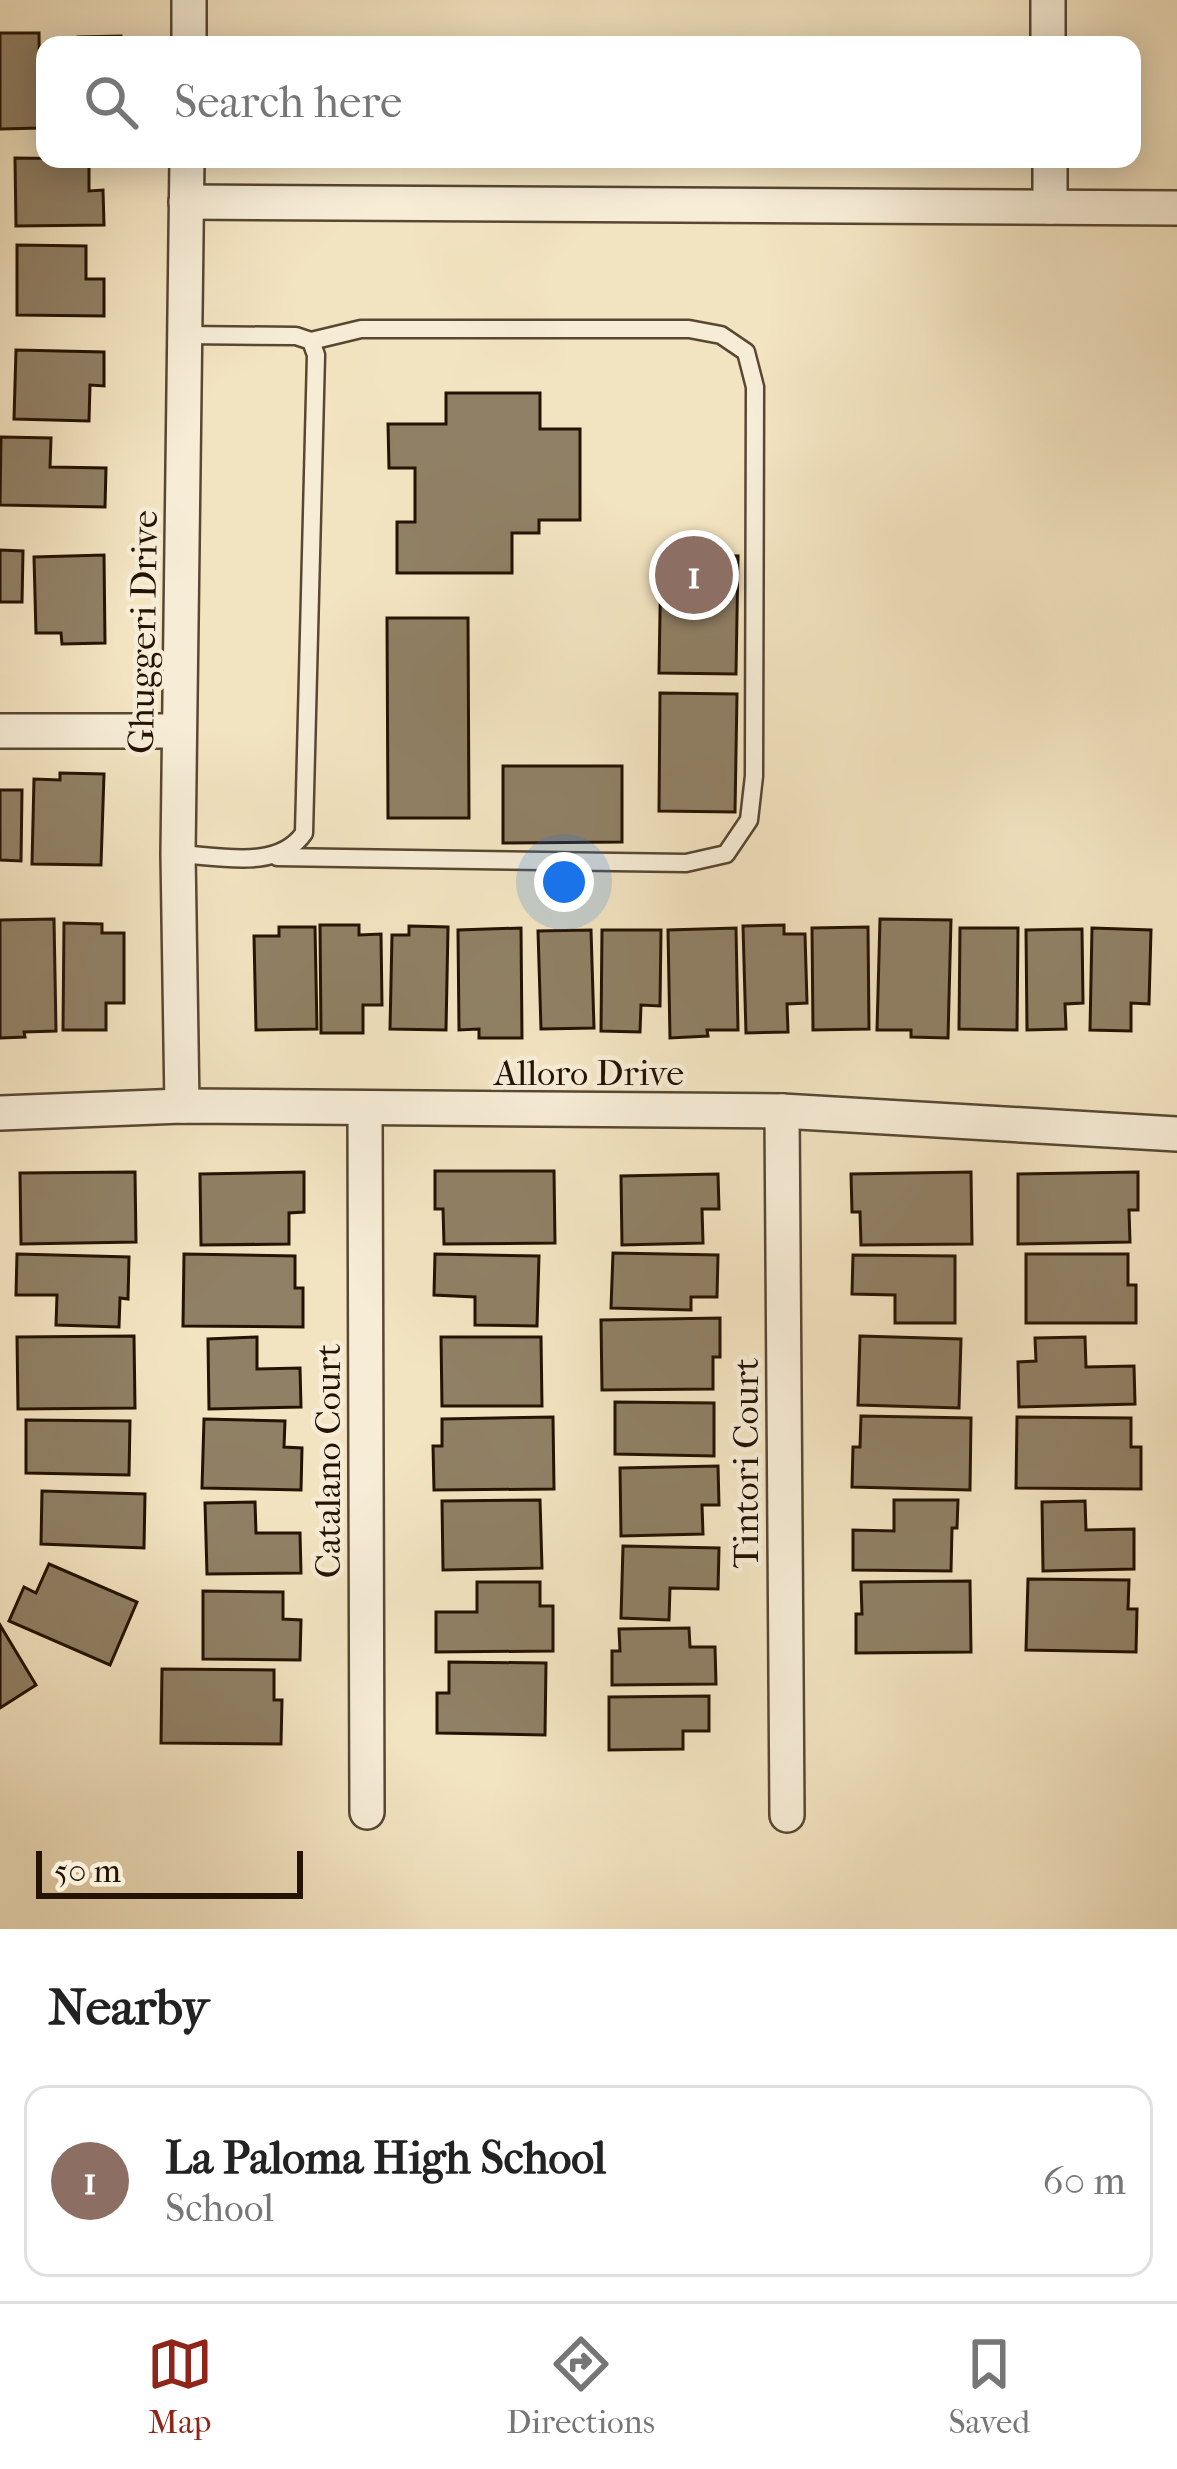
<!DOCTYPE html>
<html lang="en">
<head>
<meta charset="utf-8">
<style>
  body { margin:0; font-family:"IM FELL French Canon",serif; background:#f6f6f6; color:#222 }
  .scale { position:absolute; left:36px; bottom:30px; width:267px; box-sizing:border-box; padding-left:12px; border:6px solid #241302; border-top:0; font-size:33px; line-height:42px; white-space:nowrap; color:#241302; -webkit-text-stroke:9px #f7edd7; paint-order:stroke }
  .you { position:absolute; left:564px; top:882px; width:42px; height:42px; margin:-30px; border:9px solid #fff; border-radius:50%; background:#1a73e8; box-shadow:0 0 0 18px #1a73e833 }
  .badge { display:grid; place-items:center; width:78px; height:78px; border-radius:50%; background:#8f2418; color:#fff; font-size:39px; font-weight:700 }
  .pin { position:absolute; translate:-50% -50%; border:6px solid #fff; box-shadow:0 3px 12px #0006 }
  .list { margin:0; padding:0; list-style:none }
  h2 { display:flex; justify-content:space-between; align-items:center; height:156px; margin:0; padding:0 48px; font-size:51px }
  h2 small { font-size:39px; font-weight:400; color:#767676 }
  .list li { display:grid; grid-template-columns:78px 1fr auto; gap:36px; align-items:center; box-sizing:border-box; height:192px; margin:0 24px 24px; padding:0 24px; border:3px solid #e0e0e0; border-radius:24px }
  .list b { display:block; font-size:45px; white-space:nowrap }
  .list p { margin:0; font-size:39px; white-space:nowrap; color:#767676 }
  .list em { font-size:39px; font-style:normal; color:#767676 }
  .icon { flex:none; width:66px; height:66px; fill:none; stroke:currentColor; stroke-width:2; stroke-linecap:round; stroke-linejoin:round }
  .map { position:relative; flex:none; width:1177px; height:1929px; overflow:hidden }
  .search { position:absolute; background:#fff; box-shadow:0 6px 30px #0003; left:36px; right:36px; top:36px; height:132px; display:flex; align-items:center; gap:30px; box-sizing:border-box; padding:0 42px; border-radius:24px; color:#767676; font-size:45px }
  .sheet { height:372px; background:#fff }
  nav { display:flex; justify-content:space-around; align-items:center; box-sizing:border-box; height:168px; border-top:3px solid #e0e0e0; background:#fff; font-size:33px; color:#767676 }
  nav a { display:grid; justify-items:center; gap:6px }
  nav .on { color:#8f2418 }
  .map>svg:first-child { display:block }
  .building { fill:#908065; stroke:#241302; stroke-width:3 }
  .lines { fill:none; stroke-linecap:round; stroke-linejoin:round }
  .lane-casing { stroke:#584732; stroke-width:21 }
  .street-casing { stroke:#584732; stroke-width:38 }
  .lane { stroke:#f7edd7; stroke-width:16 }
  .street { stroke:#f7edd7; stroke-width:33 }
  .labels { text-anchor:middle; stroke-width:9; stroke-linejoin:round; paint-order:stroke }
  .street-label { font-size:36px; fill:#241302; stroke:#f7edd7 }
</style>
</head>
<body>
<div class="map">
<svg width="1177" height="1929" viewBox="0 0 1177 1929">
  <rect width="100%" height="100%" fill="#f3e4c1"/>
  <filter id="stains"><feTurbulence type="fractalNoise" baseFrequency=".00167" numOctaves="4"/><feColorMatrix values="0 0 0 0 .2 0 0 0 0 .09 0 0 0 0 .02 0 0 0 .5 -.17"/></filter>
  <radialGradient id="worn" r=".72"><stop offset=".6" stop-color="#630" stop-opacity="0"/><stop offset="1" stop-color="#630" stop-opacity=".3"/></radialGradient>
  <g class="building">
    <polygon points="0,33 39,33 40,128 0,129"/>
    <polygon points="121,36 122,45 78,45 78,37"/>
    <polygon points="15,158 89,159 89,191 103,190 104,225 16,226"/>
    <polygon points="17,245 86,246 86,279 104,279 104,316 17,315"/>
    <polygon points="16,350 104,352 104,386 90,385 89,421 14,419"/>
    <polygon points="446,393 540,393 540,429 580,429 580,520 539,520 539,533 512,533 512,573 397,573 397,522 415,522 415,468 389,468 388,424 446,424"/>
    <polygon points="1,437 51,438 50,467 106,468 105,507 0,505"/>
    <polygon points="0,550 23,551 22,602 0,602"/>
    <polygon points="104,555 105,643 62,644 61,633 36,633 34,557"/>
    <polygon points="661,555 738,556 736,674 659,673"/>
    <polygon points="387,618 468,618 469,818 388,818"/>
    <polygon points="660,693 737,694 735,812 659,811"/>
    <polygon points="503,766 622,766 622,842 503,843"/>
    <polygon points="60,773 104,774 101,865 32,864 34,779 60,780"/>
    <polygon points="0,790 22,790 21,861 0,860"/>
    <polygon points="54,919 56,1031 24,1032 25,1037 0,1038 0,920"/>
    <polygon points="880,919 951,920 948,1038 911,1037 911,1030 877,1030"/>
    <polygon points="64,923 102,924 102,933 124,933 124,1003 106,1003 106,1030 63,1030"/>
    <polygon points="320,925 359,925 359,935 381,934 382,1005 363,1005 363,1033 321,1033"/>
    <polygon points="784,925 784,934 805,934 807,1003 787,1004 788,1032 746,1033 743,926"/>
    <polygon points="409,926 448,927 446,1030 390,1029 392,935 409,935"/>
    <polygon points="279,927 315,927 317,1029 256,1030 254,936 279,936"/>
    <polygon points="868,927 869,1029 813,1030 812,928"/>
    <polygon points="521,928 522,1038 479,1038 479,1029 459,1030 458,930"/>
    <polygon points="736,928 738,1030 707,1030 708,1036 670,1038 668,930"/>
    <polygon points="960,928 1018,928 1017,1030 959,1029"/>
    <polygon points="1092,928 1151,930 1149,1004 1131,1003 1131,1031 1090,1030"/>
    <polygon points="1082,929 1083,1003 1065,1004 1066,1029 1027,1030 1026,930"/>
    <polygon points="591,930 594,1028 541,1029 538,931"/>
    <polygon points="602,930 661,930 660,1006 641,1005 640,1032 601,1031"/>
    <polygon points="435,1171 554,1171 555,1243 444,1244 443,1209 435,1209"/>
    <polygon points="135,1172 136,1242 21,1244 20,1173"/>
    <polygon points="304,1172 304,1212 289,1213 289,1244 201,1245 200,1174"/>
    <polygon points="971,1172 972,1244 861,1245 860,1212 852,1212 851,1174"/>
    <polygon points="1138,1172 1138,1210 1129,1210 1130,1242 1018,1244 1018,1174"/>
    <polygon points="718,1174 719,1209 702,1209 703,1243 622,1245 621,1176"/>
    <polygon points="613,1253 718,1255 717,1297 691,1297 691,1310 611,1308"/>
    <polygon points="17,1254 129,1257 128,1299 120,1298 119,1327 56,1325 57,1295 16,1295"/>
    <polygon points="184,1254 295,1256 295,1288 303,1288 303,1327 183,1326"/>
    <polygon points="435,1254 539,1256 537,1326 475,1325 475,1297 434,1295"/>
    <polygon points="1026,1254 1128,1254 1128,1285 1136,1285 1136,1323 1026,1323"/>
    <polygon points="853,1255 955,1256 955,1323 895,1323 895,1295 852,1294"/>
    <polygon points="720,1318 720,1357 713,1357 713,1389 602,1390 601,1320"/>
    <polygon points="134,1336 135,1408 18,1409 17,1337"/>
    <polygon points="860,1336 961,1339 959,1408 858,1405"/>
    <polygon points="257,1337 257,1369 300,1368 301,1407 209,1409 208,1339"/>
    <polygon points="441,1337 541,1337 542,1406 442,1406"/>
    <polygon points="1085,1337 1086,1367 1134,1366 1135,1404 1019,1407 1018,1362 1036,1361 1035,1338"/>
    <polygon points="615,1402 714,1403 714,1456 615,1454"/>
    <polygon points="861,1416 971,1418 970,1490 852,1487 853,1447 860,1447"/>
    <polygon points="553,1417 554,1489 434,1490 433,1446 442,1446 442,1419"/>
    <polygon points="1017,1417 1131,1418 1131,1447 1141,1447 1141,1489 1016,1488"/>
    <polygon points="204,1419 285,1421 284,1447 302,1448 301,1490 202,1488"/>
    <polygon points="26,1420 130,1421 129,1475 26,1473"/>
    <polygon points="718,1466 719,1505 702,1505 703,1534 621,1536 620,1468"/>
    <polygon points="42,1491 145,1494 144,1548 41,1544"/>
    <polygon points="540,1500 542,1568 443,1570 442,1501"/>
    <polygon points="894,1500 958,1500 957,1528 952,1528 951,1571 853,1570 853,1530 894,1531"/>
    <polygon points="1085,1501 1086,1530 1134,1529 1134,1569 1043,1571 1042,1502"/>
    <polygon points="255,1502 256,1533 300,1533 301,1573 207,1574 205,1503"/>
    <polygon points="623,1546 719,1548 718,1589 670,1588 669,1620 621,1618"/>
    <polygon points="49,1564 137,1602 110,1665 9,1621 24,1587 36,1593"/>
    <polygon points="1028,1579 1129,1580 1128,1609 1137,1609 1136,1652 1026,1650"/>
    <polygon points="970,1581 971,1652 856,1653 856,1614 862,1614 861,1582"/>
    <polygon points="477,1582 540,1582 540,1606 553,1606 553,1651 436,1652 436,1612 477,1612"/>
    <polygon points="203,1591 283,1592 283,1619 301,1620 300,1660 203,1659"/>
    <polygon points="0,1625 36,1685 0,1708"/>
    <polygon points="689,1628 690,1647 715,1647 716,1684 612,1685 612,1651 620,1651 619,1629"/>
    <polygon points="449,1662 546,1663 545,1735 437,1733 437,1693 449,1693"/>
    <polygon points="162,1669 274,1670 274,1700 282,1700 281,1744 161,1743"/>
    <polygon points="709,1696 709,1731 683,1731 683,1749 609,1750 609,1697"/>
  </g>
  <g class="lines">
    <g class="lane-casing">
      <g id="lane">
        <path d="M178,854C219,856 278,871 304,833L316,355L311,341L296,336L184,335"/>
        <polyline points="277,857 686,863 726,854 749,820 754,776 755,387 746,352 721,335 689,329 361,329 311,341"/>
      </g>
    </g>
    <g class="street-casing">
      <g id="street">
        <polyline points="1048,0 1048,45"/>
        <polyline points="189,45 189,0"/>
        <polyline points="1050,159 1050,207"/>
        <polyline points="186,202 1177,208"/>
        <polyline points="0,731 179,731"/>
        <polyline points="182,1106 178,854 187,159"/>
        <polyline points="365,1110 367,1812"/>
        <polyline points="782,1111 787,1815"/>
        <polyline points="0,1113 182,1106 782,1111 1177,1134"/>
      </g>
    </g>
    <use href="#lane" class="lane"/>
    <use href="#street" class="street"/>
  </g>
  <g class="labels">
    <g class="street-label">
      <text transform="translate(142 632) rotate(-89)" y="13">Ghuggeri Drive</text>
      <text x="589" y="1085">Alloro Drive</text>
      <text transform="translate(327 1461) rotate(-90)" y="13">Catalano Court</text>
      <text transform="translate(745 1463) rotate(-90)" y="13">Tintori Court</text>
    </g>
  </g>
  <rect width="100%" height="100%" filter="url(#stains)"/>
  <rect width="100%" height="100%" fill="url(#worn)"/>
</svg>
<div class="scale">50 m</div>
<div class="you"></div>
<div class="pin badge" style="left:694px;top:575px;background:#8d6e63">1</div>
<div class="search"><svg class="icon" aria-label="search" viewBox="0 0 24 24"><circle cx="10" cy="10" r="6"/><path d="M15 15l6 6"/></svg>Search here</div>
</div>
<section class="sheet">
<h2>Nearby<small></small></h2>
<ul class="list">
<li><span class="badge" style="background:#8d6e63">1</span><div><b>La Paloma High School</b><p>School</p></div><em>60 m</em></li>
</ul>
</section>
<nav>
<a class="on"><svg class="icon" aria-label="map" viewBox="0 0 24 24"><path d="M3 6l6-2 6 2 6-2v14l-6 2-6-2-6 2zM9 4v14M15 6v14"/></svg>Map</a>
<a><svg class="icon" aria-label="directions" viewBox="0 0 24 24"><path d="M12 3l9 9-9 9-9-9zM9 14v-3h6M13 9l2 2-2 2"/></svg>Directions</a>
<a><svg class="icon" aria-label="saved" viewBox="0 0 24 24"><path d="M7 4h10v16l-5-4-5 4z"/></svg>Saved</a>
</nav>
</body>
</html>
